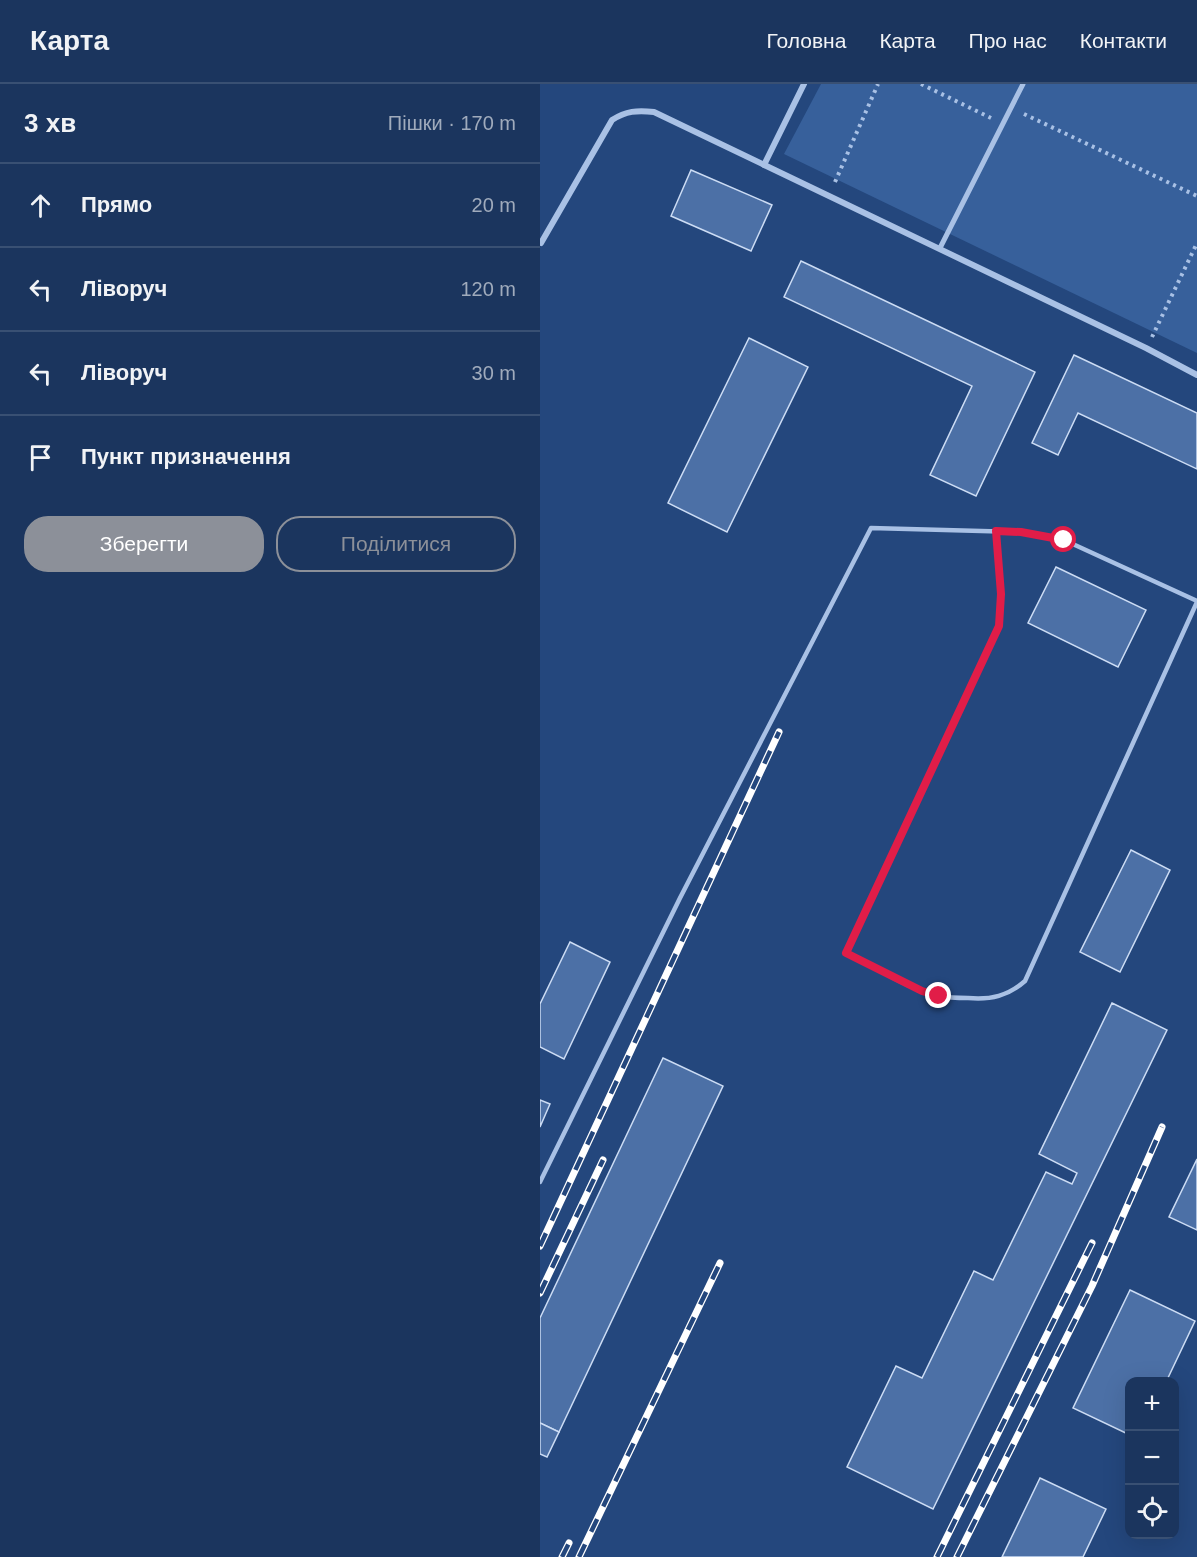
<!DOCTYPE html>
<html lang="uk">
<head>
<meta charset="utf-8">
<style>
  body { margin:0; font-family:Helvetica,sans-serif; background:#284067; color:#f1f3f6 }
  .controls { position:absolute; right:18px; bottom:18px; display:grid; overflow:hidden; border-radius:12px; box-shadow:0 6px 24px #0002 }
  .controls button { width:54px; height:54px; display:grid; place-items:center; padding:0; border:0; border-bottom:2px solid #395073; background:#1b355e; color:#f1f3f6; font:30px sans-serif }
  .stop { position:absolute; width:18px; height:18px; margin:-14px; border:4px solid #e11d48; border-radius:50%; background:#fff }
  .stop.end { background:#e11d48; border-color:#fff; box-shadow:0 2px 6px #0008 }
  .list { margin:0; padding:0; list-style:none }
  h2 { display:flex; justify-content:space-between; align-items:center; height:78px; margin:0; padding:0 24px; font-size:26px }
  h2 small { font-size:20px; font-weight:400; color:#a0abbc }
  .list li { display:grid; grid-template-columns:39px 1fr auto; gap:18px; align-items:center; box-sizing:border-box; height:84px; padding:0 24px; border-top:2px solid #395073 }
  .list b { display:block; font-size:22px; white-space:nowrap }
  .list em { font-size:20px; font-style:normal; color:#a0abbc }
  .actions { display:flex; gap:12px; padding:18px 24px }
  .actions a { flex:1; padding:14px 0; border:2px solid #8c9099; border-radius:24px; text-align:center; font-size:21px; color:#8c9099 }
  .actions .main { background:#8c9099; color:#fff }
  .icon { flex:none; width:33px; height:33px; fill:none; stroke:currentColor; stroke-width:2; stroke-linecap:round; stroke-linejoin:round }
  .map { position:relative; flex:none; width:657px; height:1473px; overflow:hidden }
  header { display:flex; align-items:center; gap:36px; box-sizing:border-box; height:84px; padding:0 30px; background:#1b355e; border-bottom:2px solid #395073 }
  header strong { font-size:28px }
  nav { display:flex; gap:33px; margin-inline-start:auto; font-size:21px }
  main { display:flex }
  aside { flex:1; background:#1b355e }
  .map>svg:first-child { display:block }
  .green { fill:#37609b }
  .building { fill:#4c70a6; stroke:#ccdcf4; stroke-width:1.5 }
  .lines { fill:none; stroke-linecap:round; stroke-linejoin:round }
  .path { stroke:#a9c1e5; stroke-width:4; stroke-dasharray:3 4.5; stroke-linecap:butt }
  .service { stroke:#a9c1e5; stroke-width:4.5 }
  .pedestrian { stroke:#a9c1e5; stroke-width:5 }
  .minor { stroke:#a9c1e5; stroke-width:6 }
  .rail-casing { stroke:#fff; stroke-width:7 }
  .rail { stroke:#24477d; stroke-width:4.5; stroke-dasharray:14; stroke-linecap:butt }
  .route { stroke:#e11d48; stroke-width:8 }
</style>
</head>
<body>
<header>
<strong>Карта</strong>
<nav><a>Головна</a><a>Карта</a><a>Про нас</a><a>Контакти</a></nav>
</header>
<main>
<aside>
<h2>3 хв<small>Пішки · 170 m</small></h2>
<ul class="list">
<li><svg class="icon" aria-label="ahead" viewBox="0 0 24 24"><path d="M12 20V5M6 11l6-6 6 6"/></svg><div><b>Прямо</b></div><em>20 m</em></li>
<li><svg class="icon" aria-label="left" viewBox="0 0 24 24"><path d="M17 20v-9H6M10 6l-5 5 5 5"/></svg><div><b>Ліворуч</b></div><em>120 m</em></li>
<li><svg class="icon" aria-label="left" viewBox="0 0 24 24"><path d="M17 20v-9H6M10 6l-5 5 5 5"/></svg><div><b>Ліворуч</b></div><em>30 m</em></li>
<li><svg class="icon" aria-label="arrive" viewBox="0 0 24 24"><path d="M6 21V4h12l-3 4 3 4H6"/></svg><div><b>Пункт призначення</b></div></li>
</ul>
<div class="actions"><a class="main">Зберегти</a><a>Поділитися</a></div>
</aside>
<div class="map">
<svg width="657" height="1473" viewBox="0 0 657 1473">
  <rect width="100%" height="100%" fill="#24477d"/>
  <polygon class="green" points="281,0 657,0 657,269 244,70"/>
  <g class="building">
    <polygon points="151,86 232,121 211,167 131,132"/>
    <polygon points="261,177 495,288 436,412 390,391 432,302 244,213"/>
    <polygon points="209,254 268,283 187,448 128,419"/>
    <polygon points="534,271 657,329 657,385 538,329 518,371 492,359"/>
    <polygon points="516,483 606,526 578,583 488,539"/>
    <polygon points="591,766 630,786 580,888 540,868"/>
    <polygon points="30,858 70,878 24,975 0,963 0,920"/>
    <polygon points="572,919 627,946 393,1425 307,1383 356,1282 382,1294 434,1187 453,1196 506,1088 532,1100 537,1089 499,1070"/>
    <polygon points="123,974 183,1002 19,1348 0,1339 0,1234"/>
    <polygon points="0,1016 10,1020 0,1043"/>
    <polygon points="657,1075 657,1146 629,1133"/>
    <polygon points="590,1206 655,1237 626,1298 590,1298 590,1351 533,1324"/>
    <polygon points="0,1339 19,1348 7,1373 0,1370"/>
    <polygon points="500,1394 566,1425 543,1473 462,1473"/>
  </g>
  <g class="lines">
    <g class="path">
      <polyline points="381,0 451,34"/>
      <polyline points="484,30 657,112"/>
      <polyline points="295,98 338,0"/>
      <polyline points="612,253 657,159"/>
    </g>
    <g class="service">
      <path d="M456,447L461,510L459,542L306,869C331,881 375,909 400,912C409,914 419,914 428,914C451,916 468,912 485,897L657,518"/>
      <polyline points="0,1098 140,814 331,444 481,448 524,456 657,517"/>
    </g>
    <polyline class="pedestrian" points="400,164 483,0"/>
    <g class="minor">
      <polyline points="224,81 264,0"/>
      <path d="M1,159L72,36C86,27 97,26 114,28L606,264L657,291"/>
    </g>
    <g class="rail-casing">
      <g id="rail">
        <polyline points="0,1162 239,648"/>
        <polyline points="0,1209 63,1076"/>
        <polyline points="22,1473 29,1459"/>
        <polyline points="39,1473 180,1179"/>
        <polyline points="397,1473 552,1159"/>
        <polyline points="417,1473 552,1202 622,1043"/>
      </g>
    </g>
    <use href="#rail" class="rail"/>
  </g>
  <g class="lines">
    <polyline class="route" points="399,912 382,907 306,869 459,542 461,510 456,447 481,448 524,456"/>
  </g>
</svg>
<div class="controls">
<button>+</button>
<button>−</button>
<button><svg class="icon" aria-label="locate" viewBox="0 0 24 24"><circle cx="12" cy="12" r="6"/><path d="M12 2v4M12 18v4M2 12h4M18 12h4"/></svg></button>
</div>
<div class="stop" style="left:524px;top:456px"></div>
<div class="stop end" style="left:399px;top:912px"></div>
</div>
</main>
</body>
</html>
